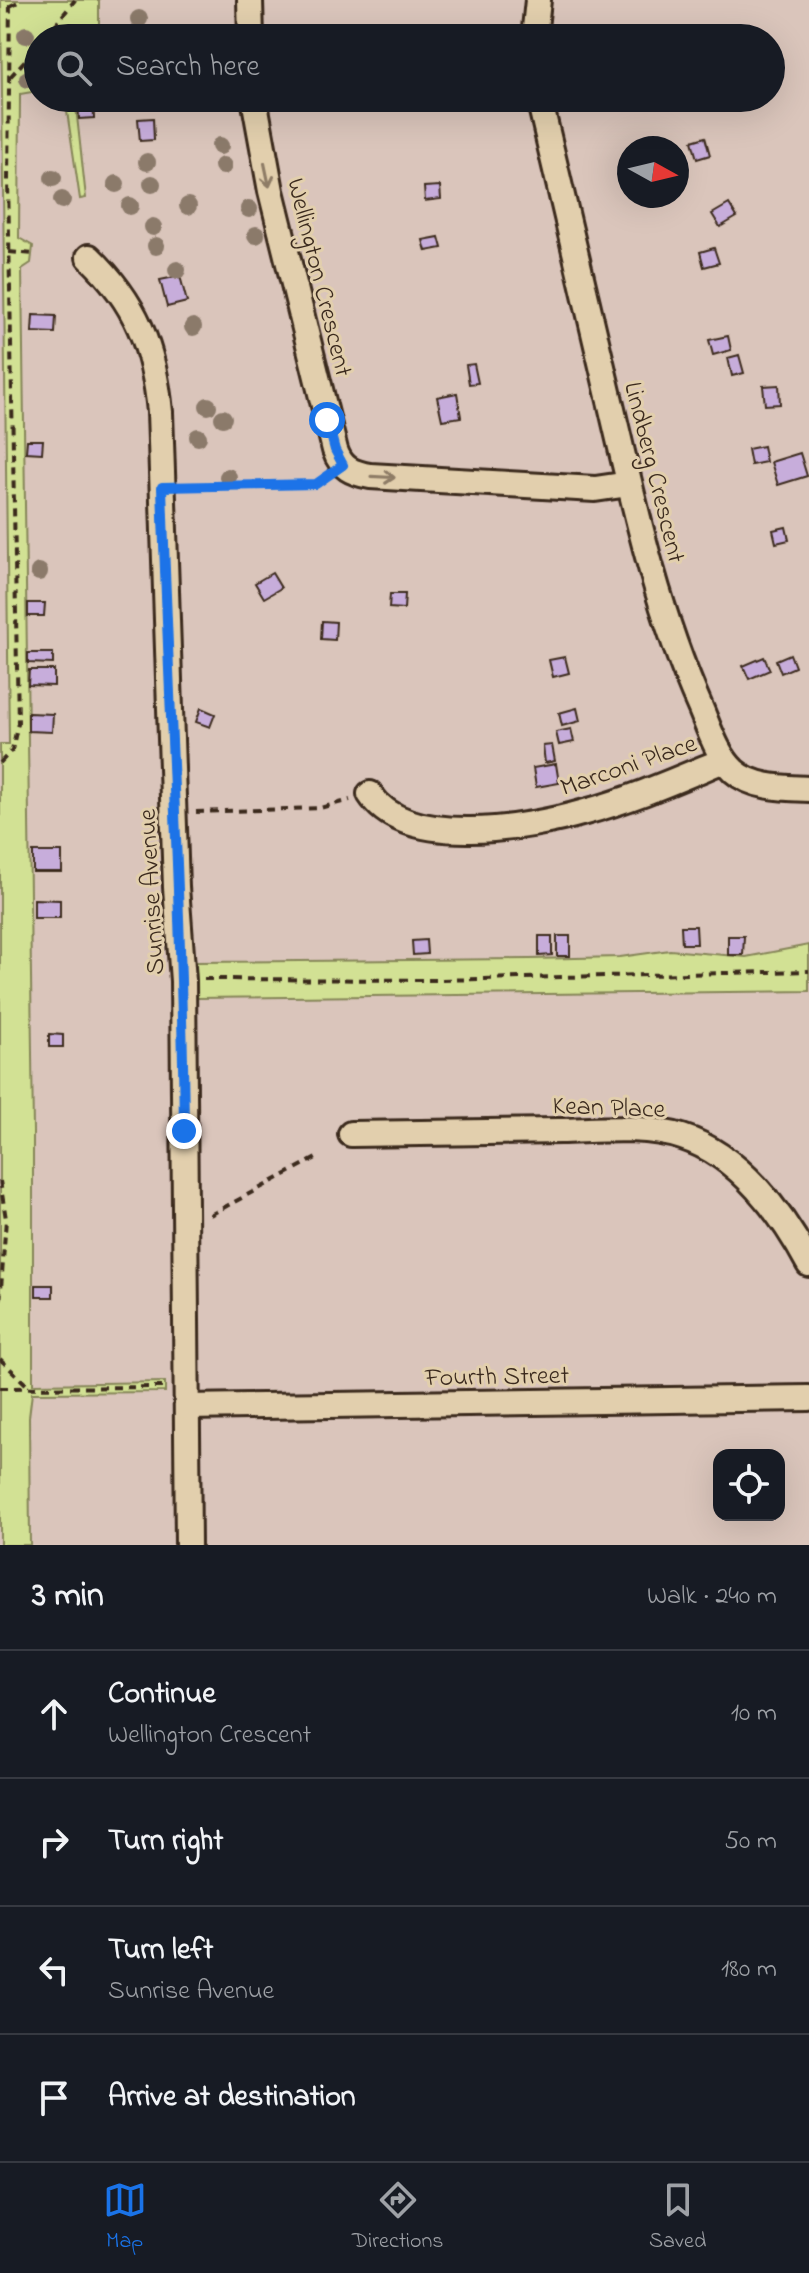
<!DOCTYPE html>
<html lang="en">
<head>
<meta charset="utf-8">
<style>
  body { margin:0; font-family:"Indie Flower",sans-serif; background:#242831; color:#f1f3f6 }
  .controls { position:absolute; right:24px; bottom:24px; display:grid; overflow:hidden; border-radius:16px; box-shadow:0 8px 32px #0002 }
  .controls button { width:72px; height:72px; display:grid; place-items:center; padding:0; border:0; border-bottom:2px solid #363941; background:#171b24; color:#f1f3f6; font:40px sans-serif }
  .compass { position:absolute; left:617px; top:136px; width:72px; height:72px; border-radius:50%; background:#171b24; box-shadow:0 8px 32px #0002; rotate:98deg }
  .stop { position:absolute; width:24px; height:24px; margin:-18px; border:6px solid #1a73e8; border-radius:50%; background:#fff }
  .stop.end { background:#1a73e8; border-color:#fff; box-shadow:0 2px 8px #0008 }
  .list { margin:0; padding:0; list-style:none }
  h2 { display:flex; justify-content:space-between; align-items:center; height:104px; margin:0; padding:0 32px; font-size:34px }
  h2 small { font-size:26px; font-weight:400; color:#9ea1a6 }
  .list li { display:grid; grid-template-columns:52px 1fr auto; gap:24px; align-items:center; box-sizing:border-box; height:128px; padding:0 32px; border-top:2px solid #363941 }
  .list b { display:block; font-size:30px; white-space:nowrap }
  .list p { margin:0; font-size:26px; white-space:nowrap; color:#9ea1a6 }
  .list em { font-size:26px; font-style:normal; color:#9ea1a6 }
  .icon { flex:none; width:44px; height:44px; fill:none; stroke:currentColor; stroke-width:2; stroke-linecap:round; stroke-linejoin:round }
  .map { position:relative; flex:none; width:809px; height:1545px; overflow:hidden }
  .search { position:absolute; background:#171b24; box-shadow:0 8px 32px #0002; left:24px; right:24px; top:24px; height:88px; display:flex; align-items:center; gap:20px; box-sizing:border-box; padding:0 28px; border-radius:44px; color:#9ea1a6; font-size:30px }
  .sheet { height:616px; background:#171b24 }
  nav { display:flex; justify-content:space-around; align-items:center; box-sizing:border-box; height:112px; border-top:2px solid #363941; background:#171b24; font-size:22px; color:#9ea1a6 }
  nav a { display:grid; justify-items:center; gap:4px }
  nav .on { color:#1a73e8 }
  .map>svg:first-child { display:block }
  .built { fill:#d4bec5 }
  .green { fill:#d2e194; stroke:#868659; stroke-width:2 }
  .building { fill:#c7addb; stroke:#3b2a1e; stroke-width:2 }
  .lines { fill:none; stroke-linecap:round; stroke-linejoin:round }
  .street-casing { stroke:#3b2a1e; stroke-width:30 }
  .path { stroke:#3b2a1e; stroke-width:4; stroke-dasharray:8 6; stroke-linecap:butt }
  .street { stroke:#e2cfad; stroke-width:24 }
  .tree { fill:#8b7a6b }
  .oneway { stroke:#8e7c66 }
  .route { stroke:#1a73e8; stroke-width:10 }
  .labels { text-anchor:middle; stroke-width:6; stroke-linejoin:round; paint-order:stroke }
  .street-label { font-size:26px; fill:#3b2a1e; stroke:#e2cfad }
</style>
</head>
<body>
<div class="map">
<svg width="809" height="1545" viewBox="0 0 809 1545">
  <rect width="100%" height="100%" fill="#dac5bb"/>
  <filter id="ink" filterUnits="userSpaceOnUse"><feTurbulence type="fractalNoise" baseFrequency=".0125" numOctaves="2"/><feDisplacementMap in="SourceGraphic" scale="16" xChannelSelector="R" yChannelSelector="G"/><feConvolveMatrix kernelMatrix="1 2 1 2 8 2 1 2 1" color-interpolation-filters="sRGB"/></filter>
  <g filter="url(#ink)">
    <polygon class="built" points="0,0 5,346 0,349"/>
    <g class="green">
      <polygon points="1,0 99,0 99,38 38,38 38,91 20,94 19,238 33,246 31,263 22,269 33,1132 33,1384 165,1382 165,1392 32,1393 29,1417 30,1545 0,1545 0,744 9,744"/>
      <polygon points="65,98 75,98 86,198 80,199"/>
      <polygon points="809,945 809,991 197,998 196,962 530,959 620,957 670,950 746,957"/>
    </g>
    <g class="building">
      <polygon points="78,98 93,98 94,118 79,119"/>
      <polygon points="153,118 154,140 140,141 138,119"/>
      <polygon points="705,137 710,155 697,159 692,141"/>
      <polygon points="440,186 441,199 425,201 424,187"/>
      <polygon points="729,204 737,217 720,227 712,214"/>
      <polygon points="439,237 442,248 426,251 423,240"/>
      <polygon points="714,248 719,263 704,267 700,252"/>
      <polygon points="180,276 187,302 167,307 160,280"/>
      <polygon points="33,315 56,316 55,333 32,332"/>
      <polygon points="728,336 731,350 713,355 709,340"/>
      <polygon points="739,355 744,373 732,376 728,358"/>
      <polygon points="474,364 478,383 469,384 466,365"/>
      <polygon points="779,385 780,404 765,405 763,386"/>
      <polygon points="457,393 461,417 442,420 437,397"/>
      <polygon points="27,440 43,440 42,453 26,452"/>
      <polygon points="763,446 766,462 751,465 748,449"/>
      <polygon points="800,453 807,476 778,485 771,462"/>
      <polygon points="786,527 789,540 776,543 773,530"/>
      <polygon points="272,573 281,588 264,598 255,583"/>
      <polygon points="390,594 405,594 404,609 389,608"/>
      <polygon points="28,603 45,603 44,616 28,616"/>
      <polygon points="322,621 336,622 335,640 321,639"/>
      <polygon points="28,653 53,653 53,664 28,663"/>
      <polygon points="790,654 795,667 781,673 776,660"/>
      <polygon points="565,657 569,673 553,677 549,660"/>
      <polygon points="764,657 770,670 749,679 743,666"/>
      <polygon points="29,670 54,670 54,686 28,685"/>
      <polygon points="201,708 215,714 210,727 196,722"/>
      <polygon points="577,708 580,721 562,726 559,713"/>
      <polygon points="28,713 53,714 52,732 28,731"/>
      <polygon points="571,729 574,742 559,745 556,732"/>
      <polygon points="552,745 555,761 545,763 543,746"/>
      <polygon points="556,764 559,783 536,787 533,768"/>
      <rect x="33" y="852" width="29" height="20"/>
      <polygon points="34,899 60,900 60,918 34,918"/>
      <polygon points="681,926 696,926 697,944 682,944"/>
      <polygon points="539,936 552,936 552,955 539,956"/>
      <rect x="557" y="936" width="13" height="20"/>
      <polygon points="728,936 744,936 743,955 728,955"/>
      <polygon points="426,940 427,954 413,955 412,941"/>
      <polygon points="49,1034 63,1035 63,1047 49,1047"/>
      <rect x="36" y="1285" width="17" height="12"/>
    </g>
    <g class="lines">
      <g class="street-casing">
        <g id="street">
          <polyline points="250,0 251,38"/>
          <polyline points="534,38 538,0"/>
          <path d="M254,98L271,191L335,450C341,468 352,473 370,476L595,489L629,484"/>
          <path d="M539,98C563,200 587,303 611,405C635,508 657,610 700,707C709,728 717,755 734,771C753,788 784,788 809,789"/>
          <path d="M89,257C136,302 154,348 160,412L176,887L183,981L188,1545"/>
          <path d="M370,794C406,850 530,828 585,812C633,799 678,779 724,760"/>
          <path d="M351,1134C421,1133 490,1132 560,1131C600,1130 643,1125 682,1137C739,1155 782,1213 809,1264"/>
          <polyline points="187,1407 809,1398"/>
        </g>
      </g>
      <g class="path">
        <polyline points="10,6 22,0"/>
        <polyline points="45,38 75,0"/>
        <polyline points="10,77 38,46"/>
        <polyline points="9,252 34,254"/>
        <polyline points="184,487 316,484 326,479"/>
        <polyline points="0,763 12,750 18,723 8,180 10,0"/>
        <polyline points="196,812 320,808 350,800"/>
        <polyline points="204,979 439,980 809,971"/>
        <polyline points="0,1181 6,1219 0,1303"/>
        <polyline points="210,1215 316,1158"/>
        <polyline points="0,1359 30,1388"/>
        <polyline points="0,1388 166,1387"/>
      </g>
      <use href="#street" class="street"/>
    </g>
    <g class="tree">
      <circle cx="139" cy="19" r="9"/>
      <circle cx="26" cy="35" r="9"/>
      <circle cx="28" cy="79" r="9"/>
      <circle cx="220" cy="146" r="9"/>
      <circle cx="147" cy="162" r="9"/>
      <circle cx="223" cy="166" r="9"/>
      <circle cx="53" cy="178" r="9"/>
      <circle cx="116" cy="184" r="9"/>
      <circle cx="152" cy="184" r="9"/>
      <circle cx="62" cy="200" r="9"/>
      <circle cx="130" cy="206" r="9"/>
      <circle cx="188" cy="206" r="9"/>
      <circle cx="249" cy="209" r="9"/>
      <circle cx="153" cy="227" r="9"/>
      <circle cx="256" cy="235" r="9"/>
      <circle cx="156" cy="246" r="9"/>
      <circle cx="177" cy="270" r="9"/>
      <circle cx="193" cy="327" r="9"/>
      <circle cx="208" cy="406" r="9"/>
      <circle cx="223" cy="418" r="9"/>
      <circle cx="198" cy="437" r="9"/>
      <circle cx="228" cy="477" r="9"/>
      <circle cx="39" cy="572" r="9"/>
    </g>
    <defs><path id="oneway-shaft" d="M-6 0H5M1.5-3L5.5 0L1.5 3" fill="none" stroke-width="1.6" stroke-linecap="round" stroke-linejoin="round" transform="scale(2)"/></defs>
    <g class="oneway">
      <use href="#oneway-shaft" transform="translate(267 175) rotate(78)"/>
      <use href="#oneway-shaft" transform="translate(383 477) rotate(3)"/>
    </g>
  </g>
  <g class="lines" filter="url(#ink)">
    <path class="route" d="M184,1131C182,917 169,702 162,487L316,484L343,465L335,450L327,420"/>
  </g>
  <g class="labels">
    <g class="street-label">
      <text transform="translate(321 277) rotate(76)" y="9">Wellington Crescent</text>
      <text transform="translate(656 472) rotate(76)" y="9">Lindberg Crescent</text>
      <text transform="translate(628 764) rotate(-19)" y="9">Marconi Place</text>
      <text transform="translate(150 892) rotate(-93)" y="9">Sunrise Avenue</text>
      <text transform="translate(609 1106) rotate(2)" y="9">Kean Place</text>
      <text transform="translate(497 1375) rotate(-1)" y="9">Fourth Street</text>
    </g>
  </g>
</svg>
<div class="controls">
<button><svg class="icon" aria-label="locate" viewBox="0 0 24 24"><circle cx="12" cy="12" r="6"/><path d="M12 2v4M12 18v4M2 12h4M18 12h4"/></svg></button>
</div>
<svg class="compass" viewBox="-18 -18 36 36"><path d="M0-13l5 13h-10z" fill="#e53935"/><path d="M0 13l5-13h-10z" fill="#9ea1a6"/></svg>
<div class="stop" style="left:327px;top:420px"></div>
<div class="stop end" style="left:184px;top:1131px"></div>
<div class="search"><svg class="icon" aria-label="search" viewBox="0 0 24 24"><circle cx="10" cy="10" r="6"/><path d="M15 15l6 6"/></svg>Search here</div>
</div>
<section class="sheet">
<h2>3 min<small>Walk · 240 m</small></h2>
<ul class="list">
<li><svg class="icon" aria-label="ahead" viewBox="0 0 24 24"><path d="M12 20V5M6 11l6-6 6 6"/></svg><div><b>Continue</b><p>Wellington Crescent</p></div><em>10 m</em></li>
<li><svg class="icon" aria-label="right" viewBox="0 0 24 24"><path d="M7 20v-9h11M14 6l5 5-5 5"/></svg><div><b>Turn right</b></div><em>50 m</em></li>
<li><svg class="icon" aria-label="left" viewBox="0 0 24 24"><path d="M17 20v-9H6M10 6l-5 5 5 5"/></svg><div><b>Turn left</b><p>Sunrise Avenue</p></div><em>180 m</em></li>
<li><svg class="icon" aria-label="arrive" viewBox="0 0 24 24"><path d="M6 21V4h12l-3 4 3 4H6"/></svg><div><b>Arrive at destination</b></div></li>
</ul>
</section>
<nav>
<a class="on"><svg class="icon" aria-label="map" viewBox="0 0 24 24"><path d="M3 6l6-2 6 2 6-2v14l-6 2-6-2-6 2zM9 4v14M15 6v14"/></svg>Map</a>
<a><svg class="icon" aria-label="directions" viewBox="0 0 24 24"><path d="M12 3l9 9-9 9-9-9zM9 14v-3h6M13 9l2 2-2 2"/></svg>Directions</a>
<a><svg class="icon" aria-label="saved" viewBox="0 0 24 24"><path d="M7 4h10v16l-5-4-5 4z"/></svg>Saved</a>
</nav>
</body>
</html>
